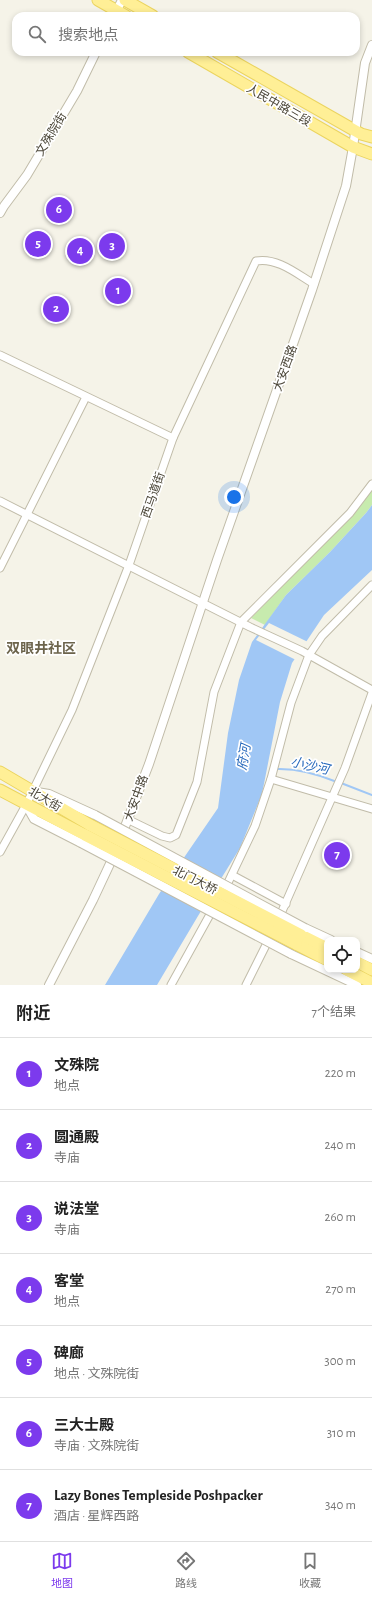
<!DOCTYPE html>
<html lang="zh">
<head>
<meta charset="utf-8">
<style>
  body { margin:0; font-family:"Alegreya Sans","Noto Sans SC",sans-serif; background:#f6f6f6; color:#222 }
  .controls { position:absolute; right:12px; bottom:12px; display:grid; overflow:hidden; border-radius:8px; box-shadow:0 2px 6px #0003 }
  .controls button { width:36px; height:36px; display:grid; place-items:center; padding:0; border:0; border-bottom:1px solid #e0e0e0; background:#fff; color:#222; font:20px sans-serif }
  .you { position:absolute; left:234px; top:497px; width:14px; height:14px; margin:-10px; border:3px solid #fff; border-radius:50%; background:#1a73e8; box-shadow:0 0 0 6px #1a73e833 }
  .badge { display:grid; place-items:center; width:26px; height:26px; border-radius:50%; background:#7c3aed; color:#fff; font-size:13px; font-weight:700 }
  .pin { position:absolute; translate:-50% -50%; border:2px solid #fff; box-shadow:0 1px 4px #0006 }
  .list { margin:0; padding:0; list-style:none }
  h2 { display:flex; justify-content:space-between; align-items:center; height:52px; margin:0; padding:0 16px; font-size:17px }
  h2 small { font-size:13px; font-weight:400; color:#767676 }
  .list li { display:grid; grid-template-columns:26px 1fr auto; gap:12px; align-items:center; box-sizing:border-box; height:72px; padding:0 16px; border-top:1px solid #e0e0e0 }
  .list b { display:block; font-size:15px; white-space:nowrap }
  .list p { margin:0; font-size:13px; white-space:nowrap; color:#767676 }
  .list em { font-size:13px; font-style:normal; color:#767676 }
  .icon { flex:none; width:22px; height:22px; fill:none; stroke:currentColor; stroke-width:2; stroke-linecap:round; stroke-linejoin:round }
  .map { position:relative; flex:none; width:372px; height:985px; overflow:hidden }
  .search { position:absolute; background:#fff; box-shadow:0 2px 6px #0003; left:12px; right:12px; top:12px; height:44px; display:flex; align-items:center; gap:10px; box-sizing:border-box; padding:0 14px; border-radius:12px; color:#767676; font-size:15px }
  .sheet { height:556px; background:#fff }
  nav { display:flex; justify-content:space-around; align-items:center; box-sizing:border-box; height:56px; border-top:1px solid #e0e0e0; background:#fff; font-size:11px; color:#767676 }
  nav a { display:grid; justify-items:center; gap:2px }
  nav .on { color:#7c3aed }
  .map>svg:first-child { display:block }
  .green { fill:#c7ebae }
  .water { fill:#a0c7f5 }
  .pier { fill:#f5f3e8 }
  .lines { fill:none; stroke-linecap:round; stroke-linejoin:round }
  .stream { stroke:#a0c7f5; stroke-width:2 }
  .minor-casing { stroke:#c1bca9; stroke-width:9 }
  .tertiary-casing { stroke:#c1bca9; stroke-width:10 }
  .primary-casing { stroke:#ebd45f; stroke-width:13 }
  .minor { stroke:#fff; stroke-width:7 }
  .tertiary { stroke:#fff; stroke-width:8 }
  .primary { stroke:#ffef96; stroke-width:11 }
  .tertiary-bridge-casing { stroke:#c1bca9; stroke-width:10; stroke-linecap:butt }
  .primary-bridge-casing { stroke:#ebd45f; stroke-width:13; stroke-linecap:butt }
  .tertiary-bridge { stroke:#fff; stroke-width:8 }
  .primary-bridge { stroke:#ffef96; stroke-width:11 }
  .labels { text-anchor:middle; stroke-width:3.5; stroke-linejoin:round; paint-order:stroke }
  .street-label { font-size:12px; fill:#494436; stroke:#fff }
  .water-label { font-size:13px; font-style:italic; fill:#2769bc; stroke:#fff }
  .quarter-label { font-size:14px; font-weight:bold; fill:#6c644c; stroke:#fff }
</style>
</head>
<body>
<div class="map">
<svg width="372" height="985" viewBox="0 0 372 985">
  <rect width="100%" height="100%" fill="#f5f3e8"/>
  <polygon class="green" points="372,487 372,505 366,513 330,552 286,595 265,625 251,618 294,574"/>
  <polygon class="water" points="372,505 372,570 324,615 292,663 280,702 262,794 240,848 198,916 157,985 105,985 159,894 218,808 228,733 239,680 252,642 286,595 330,552 366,513"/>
  <polygon class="pier" points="269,623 308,642 296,660 256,640"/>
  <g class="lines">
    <g class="stream">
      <path d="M275,769C297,768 318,774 337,782"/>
      <polyline points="341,783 372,795"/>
    </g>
    <g class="minor-casing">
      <g id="minor">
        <polyline points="0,355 173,438"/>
        <polyline points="0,501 250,627 302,651 372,690"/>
        <polyline points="0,568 86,397"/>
        <polyline points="271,779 372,809"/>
        <polyline points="129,820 162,836 170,838 176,835 197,782 214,692 241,622 350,513 372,484"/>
        <path d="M0,852L26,805L72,710L129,565L173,438L256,261C277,257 297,274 314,284"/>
        <polyline points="232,875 286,904"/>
        <polyline points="224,891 255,826 271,779 291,703 309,655 322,636 372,585"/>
        <polyline points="279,918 345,768 372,693"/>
        <polyline points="171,985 218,900"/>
        <polyline points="246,985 270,937"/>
      </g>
    </g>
    <g class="tertiary-casing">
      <g id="tertiary">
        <polyline points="114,16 122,0"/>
        <polyline points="0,213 4,206 27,175 77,91 96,52"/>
        <polyline points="37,792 49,794 95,815"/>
        <polyline points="26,805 34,819 81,843"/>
        <polyline points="121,837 149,764 217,560 312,290 346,186 353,147 365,63 372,45"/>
        <polyline points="305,928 331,940"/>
        <polyline points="357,952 372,959"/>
        <polyline points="291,954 357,985"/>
        <polyline points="49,985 93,900 115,853"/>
      </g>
    </g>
    <g class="primary-casing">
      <g id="primary">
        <polyline points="98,0 126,16"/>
        <polyline points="125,0 153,16"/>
        <polyline points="188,52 353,147 372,154"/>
        <polyline points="217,52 361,134 372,137"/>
        <polyline points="0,772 90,825"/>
        <polyline points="0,790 85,835"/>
        <polyline points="301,935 327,948"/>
        <polyline points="296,944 327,960"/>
        <polyline points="357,962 372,970"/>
        <polyline points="347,970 372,983"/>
      </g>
    </g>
    <use href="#minor" class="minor"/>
    <use href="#tertiary" class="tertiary"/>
    <use href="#primary" class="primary"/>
    <g class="tertiary-bridge-casing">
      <g id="tertiary-bridge">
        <polyline points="95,815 305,928"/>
        <polyline points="81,843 291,954"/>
      </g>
    </g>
    <g class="primary-bridge-casing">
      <g id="primary-bridge">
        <polyline points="90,825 301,935"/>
        <polyline points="85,835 296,944"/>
      </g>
    </g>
    <use href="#tertiary-bridge" class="tertiary-bridge"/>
    <use href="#primary-bridge" class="primary-bridge"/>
  </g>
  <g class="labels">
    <g class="street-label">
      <text transform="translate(279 105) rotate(30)" y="4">人民中路三段</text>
      <text transform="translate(51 134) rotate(-59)" y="4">文殊院街</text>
      <text transform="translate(285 368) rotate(-70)" y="4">大安西路</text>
      <text transform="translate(153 495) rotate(-71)" y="4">西马道街</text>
      <text transform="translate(136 798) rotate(-70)" y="4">大安中路</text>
      <text transform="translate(45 799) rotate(31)" y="4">北大街</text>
      <text transform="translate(195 880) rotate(27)" y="4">北门大桥</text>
    </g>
    <g class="water-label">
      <text transform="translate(243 757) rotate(-80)" y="5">府河</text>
      <text transform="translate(310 765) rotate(13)" y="5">小沙河</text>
    </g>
    <g class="quarter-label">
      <text x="41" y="653">双眼井社区</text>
    </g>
  </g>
</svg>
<div class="controls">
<button><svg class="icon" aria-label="locate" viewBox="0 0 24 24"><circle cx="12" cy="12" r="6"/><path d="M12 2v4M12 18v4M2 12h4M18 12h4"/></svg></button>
</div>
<div class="you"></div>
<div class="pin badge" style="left:118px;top:291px">1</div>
<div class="pin badge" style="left:56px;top:309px">2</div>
<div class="pin badge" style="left:112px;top:246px">3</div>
<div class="pin badge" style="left:80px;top:251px">4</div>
<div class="pin badge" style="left:38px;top:244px">5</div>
<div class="pin badge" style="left:59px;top:210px">6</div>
<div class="pin badge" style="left:337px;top:855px">7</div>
<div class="search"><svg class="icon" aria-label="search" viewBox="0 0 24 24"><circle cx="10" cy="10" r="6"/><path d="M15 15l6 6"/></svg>搜索地点</div>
</div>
<section class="sheet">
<h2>附近<small>7个结果</small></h2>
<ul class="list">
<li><span class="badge">1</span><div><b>文殊院</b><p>地点</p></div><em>220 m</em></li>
<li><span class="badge">2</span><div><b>圆通殿</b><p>寺庙</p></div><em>240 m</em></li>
<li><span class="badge">3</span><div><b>说法堂</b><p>寺庙</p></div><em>260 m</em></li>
<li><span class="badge">4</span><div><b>客堂</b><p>地点</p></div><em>270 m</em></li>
<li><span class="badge">5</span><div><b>碑廊</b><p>地点 · 文殊院街</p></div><em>300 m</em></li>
<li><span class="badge">6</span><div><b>三大士殿</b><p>寺庙 · 文殊院街</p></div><em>310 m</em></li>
<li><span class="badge">7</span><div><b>Lazy Bones Templeside Poshpacker</b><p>酒店 · 星辉西路</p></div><em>340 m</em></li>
</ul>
</section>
<nav>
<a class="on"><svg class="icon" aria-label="map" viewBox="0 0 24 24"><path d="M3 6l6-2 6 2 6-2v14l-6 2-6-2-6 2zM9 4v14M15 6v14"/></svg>地图</a>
<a><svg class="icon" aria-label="directions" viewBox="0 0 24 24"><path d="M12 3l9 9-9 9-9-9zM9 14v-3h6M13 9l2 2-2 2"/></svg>路线</a>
<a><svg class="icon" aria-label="saved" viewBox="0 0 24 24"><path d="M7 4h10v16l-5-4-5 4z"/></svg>收藏</a>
</nav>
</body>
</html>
